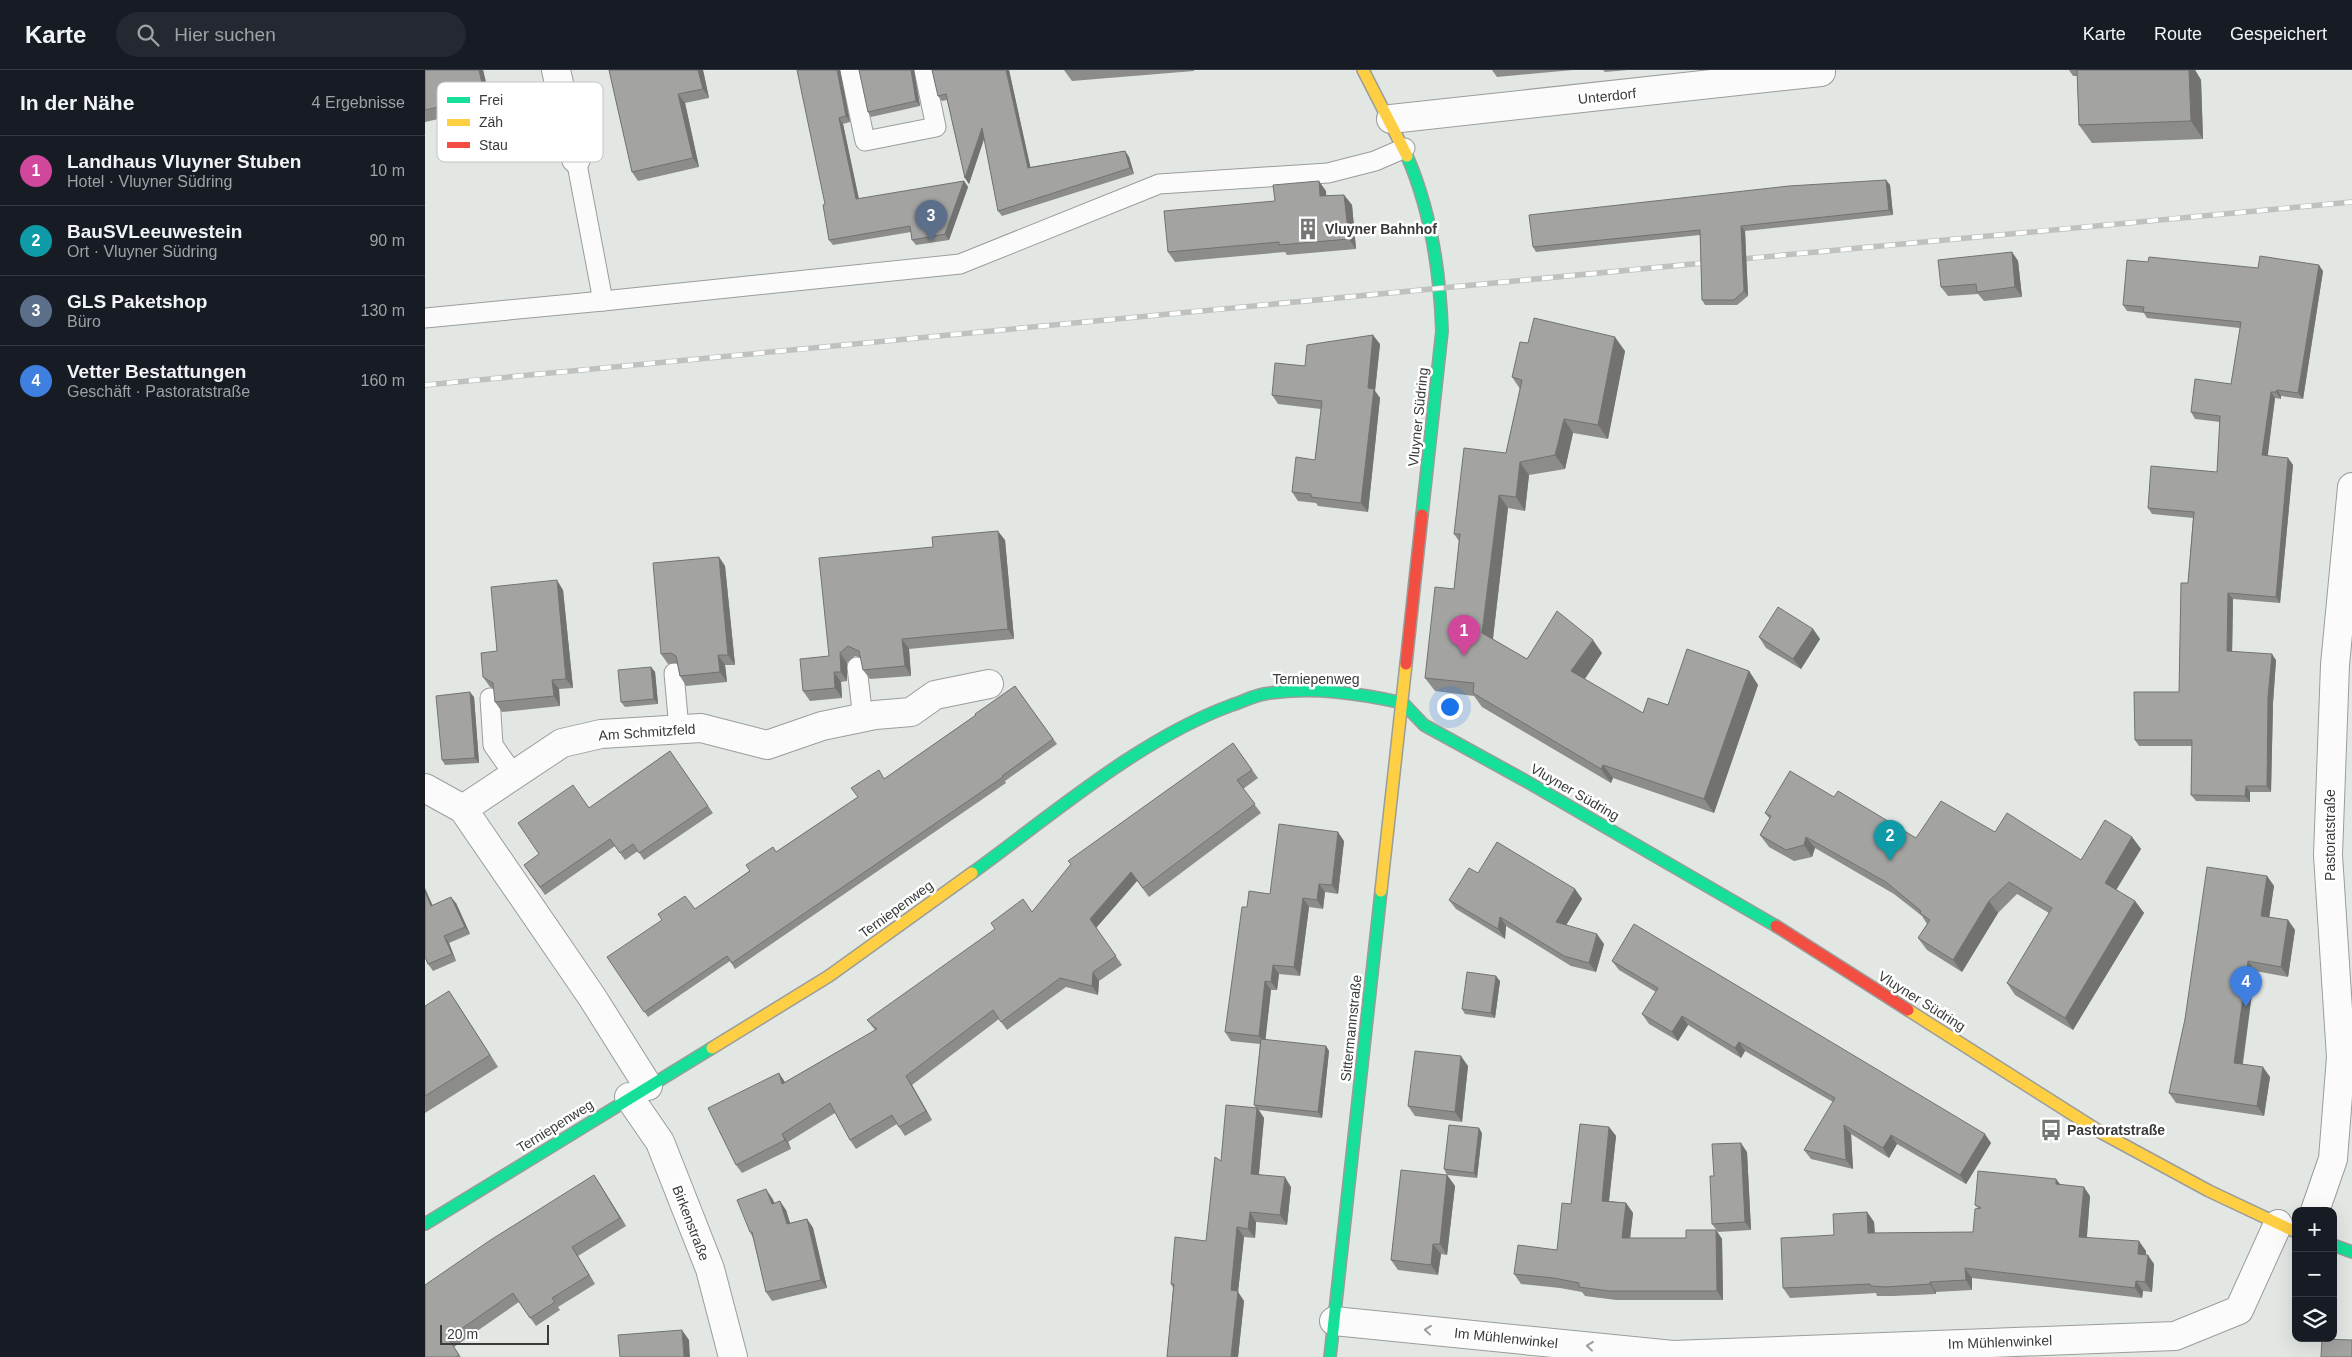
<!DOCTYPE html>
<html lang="de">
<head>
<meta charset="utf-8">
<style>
  body { margin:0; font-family:Helvetica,sans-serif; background:#242831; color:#f1f3f6 }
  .controls { position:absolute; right:15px; bottom:15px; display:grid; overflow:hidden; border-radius:10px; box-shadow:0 5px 20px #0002 }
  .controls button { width:45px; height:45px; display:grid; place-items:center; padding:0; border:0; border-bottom:1px solid #363941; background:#171b24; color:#f1f3f6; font:25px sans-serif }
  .scale { position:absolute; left:15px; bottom:12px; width:109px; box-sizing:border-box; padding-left:5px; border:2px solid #393b39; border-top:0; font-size:14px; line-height:18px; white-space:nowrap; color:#393b39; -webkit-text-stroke:4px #fff; paint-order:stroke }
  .you { position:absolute; left:1024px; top:636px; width:18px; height:18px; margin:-12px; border:4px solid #fff; border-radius:50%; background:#1a73e8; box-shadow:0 0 0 8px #1a73e833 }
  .badge { display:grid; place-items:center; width:32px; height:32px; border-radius:50%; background:#0f766e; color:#fff; font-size:16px; font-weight:700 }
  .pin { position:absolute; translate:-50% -41px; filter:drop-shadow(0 1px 2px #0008) }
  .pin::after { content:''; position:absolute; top:26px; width:18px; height:15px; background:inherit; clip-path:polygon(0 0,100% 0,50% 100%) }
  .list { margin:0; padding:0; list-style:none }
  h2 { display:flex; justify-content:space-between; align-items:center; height:65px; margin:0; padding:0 20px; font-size:21px }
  h2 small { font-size:16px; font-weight:400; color:#9ea1a6 }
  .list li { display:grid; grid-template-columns:32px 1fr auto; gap:15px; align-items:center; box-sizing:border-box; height:70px; padding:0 20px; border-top:1px solid #363941 }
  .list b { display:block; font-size:19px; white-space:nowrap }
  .list p { margin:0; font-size:16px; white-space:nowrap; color:#9ea1a6 }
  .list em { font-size:16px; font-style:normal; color:#9ea1a6 }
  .icon { flex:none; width:28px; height:28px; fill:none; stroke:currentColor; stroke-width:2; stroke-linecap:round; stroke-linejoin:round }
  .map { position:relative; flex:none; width:1927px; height:1287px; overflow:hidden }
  header { display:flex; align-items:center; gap:30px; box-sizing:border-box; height:70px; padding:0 25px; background:#171b24; border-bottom:1px solid #363941 }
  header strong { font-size:24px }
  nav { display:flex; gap:28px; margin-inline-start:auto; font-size:18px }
  .search { width:350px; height:45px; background:#242831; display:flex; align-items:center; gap:12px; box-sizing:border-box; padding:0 18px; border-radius:28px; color:#9ea1a6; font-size:19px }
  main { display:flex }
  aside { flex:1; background:#171b24 }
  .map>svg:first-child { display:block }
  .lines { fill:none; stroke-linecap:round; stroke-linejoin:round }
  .lane-casing { stroke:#9a9d9a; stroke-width:21 }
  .street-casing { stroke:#9a9d9a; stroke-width:30 }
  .fast-casing { stroke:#9a9d9a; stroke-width:14 }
  .slow-casing { stroke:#9a9d9a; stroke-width:14 }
  .jam-casing { stroke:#9a9d9a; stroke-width:14 }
  .lane { stroke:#fbfbfb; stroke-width:19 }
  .street { stroke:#fbfbfb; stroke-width:28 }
  .fast { stroke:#16e098; stroke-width:11 }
  .slow { stroke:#ffcf43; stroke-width:11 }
  .jam { stroke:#f24e42; stroke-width:11 }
  .rail-casing { stroke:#bfc1bf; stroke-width:5.5 }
  .rail { stroke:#fff; stroke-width:4; stroke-dasharray:11; stroke-linecap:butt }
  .wall { fill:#8c8d8b }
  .shaded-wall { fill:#727371 }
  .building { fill:#a3a4a2; stroke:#727371 }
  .oneway { stroke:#9a9b9a }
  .labels { text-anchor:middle; stroke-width:5; stroke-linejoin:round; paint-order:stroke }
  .street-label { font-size:14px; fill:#393b39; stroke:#fff }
  .poi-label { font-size:14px; font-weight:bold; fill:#393b39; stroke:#fff; text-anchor:start }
  .key { fill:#fff; stroke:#c4c4c4; stroke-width:1 }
  .key-label { font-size:14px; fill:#393b39 }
</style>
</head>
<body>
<header>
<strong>Karte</strong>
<div class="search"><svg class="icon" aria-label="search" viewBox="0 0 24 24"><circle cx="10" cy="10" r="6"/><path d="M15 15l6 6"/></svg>Hier suchen</div>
<nav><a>Karte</a><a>Route</a><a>Gespeichert</a></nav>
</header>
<main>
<aside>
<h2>In der Nähe<small>4 Ergebnisse</small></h2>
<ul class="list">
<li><span class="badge" style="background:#d1479c">1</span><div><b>Landhaus Vluyner Stuben</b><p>Hotel · Vluyner Südring</p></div><em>10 m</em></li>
<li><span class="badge" style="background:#0f9aa8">2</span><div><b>BauSVLeeuwestein</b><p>Ort · Vluyner Südring</p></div><em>90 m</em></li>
<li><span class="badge" style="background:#5c6f8a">3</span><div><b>GLS Paketshop</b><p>Büro</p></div><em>130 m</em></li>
<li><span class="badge" style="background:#3f7fe0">4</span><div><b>Vetter Bestattungen</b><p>Geschäft · Pastoratstraße</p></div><em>160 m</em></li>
</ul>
</aside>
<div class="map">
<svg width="1927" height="1287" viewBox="0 0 1927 1287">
  <rect width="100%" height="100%" fill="#e3e7e3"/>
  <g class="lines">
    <g class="lane-casing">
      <g id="lane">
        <polyline points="425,0 440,71 511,57 499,0"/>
        <polyline points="151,89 178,231 535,194 734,114 903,103 950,91 980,78"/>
        <polyline points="0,248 178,231"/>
        <polyline points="432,597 438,649"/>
        <polyline points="249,603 254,659"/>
        <polyline points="65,628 68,675 89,705"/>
      </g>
    </g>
    <g class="street-casing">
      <g id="street">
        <polyline points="131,0 151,89"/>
        <polyline points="966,49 1396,2 1396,0"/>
        <polyline points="0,718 38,739"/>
        <polyline points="223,1016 167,927 38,739 137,673 176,664 276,658 342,675 397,656 450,645 486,642 510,625 564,614"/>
        <polyline points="204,1027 235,1072 285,1199 308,1287"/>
        <polyline points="1890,1141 1908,1089 1916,987 1903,785 1910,595 1927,417"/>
        <polyline points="909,1251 1248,1285 1750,1266 1814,1240 1853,1154"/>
      </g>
    </g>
    <g class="fast-casing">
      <g id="fast">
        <path d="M982,86C1006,141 1015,201 1017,261L997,445"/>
        <polyline points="978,633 999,655 1099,710 1351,856"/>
        <path d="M547,803C627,745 714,669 807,635C817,632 828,626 839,624C885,616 933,623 978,633"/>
        <polyline points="0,1154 287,978"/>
        <polyline points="1908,1175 1927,1182"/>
        <polyline points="905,1287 956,821"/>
      </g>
    </g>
    <g class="slow-casing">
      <g id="slow">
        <polyline points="938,0 982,86"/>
        <polyline points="956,821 981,594"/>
        <polyline points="1483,940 1677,1063 1784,1121 1871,1162"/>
        <polyline points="287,978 404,906 547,803"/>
      </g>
    </g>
    <g class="jam-casing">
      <g id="jam">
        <polyline points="981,594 997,445"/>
        <polyline points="1351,856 1483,940"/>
      </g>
    </g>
    <use href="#lane" class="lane"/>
    <use href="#street" class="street"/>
    <use href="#fast" class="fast"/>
    <use href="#slow" class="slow"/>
    <use href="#jam" class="jam"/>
    <g class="rail-casing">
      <g id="rail">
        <polyline points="1306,190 1927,132"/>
        <polyline points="0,315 1289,192"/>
      </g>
    </g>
    <use href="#rail" class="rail"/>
  </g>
  <g class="wall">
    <polygon points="0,0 58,0 67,37 0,52"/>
    <polygon points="184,0 278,0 284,28 260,33 274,97 213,111 207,102"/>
    <polygon points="415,0 425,52 418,54 434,129 539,111 543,117 524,170 491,175 487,170 486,162 408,175 404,170 400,134"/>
    <polygon points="434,0 489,0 495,36 446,47 443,42"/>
    <polygon points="507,0 584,0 605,97 700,81 704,87 709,104 577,146 573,141 559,69 544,114 540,108 522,30 517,31 513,26"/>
    <polygon points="639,0 769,0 769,1 647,11"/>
    <polygon points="1067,0 1148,0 1072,7"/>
    <polygon points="1178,0 1203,0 1180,2"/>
    <polygon points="1644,0 1770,0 1776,10 1778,69 1667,73 1654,55 1652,6 1648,6"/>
    <polygon points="1461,110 1465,115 1468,145 1320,161 1323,226 1312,235 1280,235 1277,230 1275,165 1111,182 1108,177"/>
    <polygon points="901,121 901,126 919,125 927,135 931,179 862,185 860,182 750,192 743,182 850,131"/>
    <polygon points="1587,182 1593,191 1597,227 1559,231 1553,224 1523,226 1516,217"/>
    <polygon points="1723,192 1833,198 1898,201 1878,329 1856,326 1856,329 1850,328 1842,386 1863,388 1868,395 1855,533 1808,529 1807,582 1851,590 1848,633 1846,722 1825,722 1825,732 1771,731 1766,725 1767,676 1714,676 1710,670 1754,622 1768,448 1727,444 1723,438 1792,402 1795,352 1770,349 1766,342 1806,314 1815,258 1722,248 1719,243 1702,241 1698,235"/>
    <polygon points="1103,273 1200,281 1183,369 1148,363 1140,399 1104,405 1100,441 1083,438 1068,569 1102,589 1177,583 1159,609 1218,643 1243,635 1324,601 1333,615 1289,743 1188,708 1186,713 1057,637 1049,626 1010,621 1000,608 1029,519 1034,471 1029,464 1081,383 1095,319 1087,307"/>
    <polygon points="955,274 950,321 955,328 943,442 893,436 891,433 873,431 867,422 890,390 896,339 853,334 847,325 880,296"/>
    <polygon points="580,470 589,569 484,579 486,606 445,609 438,600 436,588 430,586 422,593 422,611 416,612 417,628 385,631 378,621 404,586"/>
    <polygon points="294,487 300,496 310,595 300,595 302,612 261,616 255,606 252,593 243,594 236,584"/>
    <polygon points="138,520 148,618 134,619 135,636 77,642 70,632 69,619 65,617 58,607 72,581"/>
    <polygon points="1388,559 1395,569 1376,599 1341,578 1334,567"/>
    <polygon points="226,597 230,602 233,634 200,637 196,632"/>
    <polygon points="590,616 632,674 580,711 581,713 310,899 305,891 223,947 182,887 270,839 351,782 433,727 551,645"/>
    <polygon points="49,627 54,693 20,695 17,690"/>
    <polygon points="808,673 833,708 818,719 836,743 724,827 712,811 671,858 697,895 674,911 673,925 641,917 582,960 574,949 487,1015 507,1050 480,1066 472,1054 431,1079 425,1070 410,1043 363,1072 366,1079 317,1103 311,1095 360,1012 450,960 442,950 607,842"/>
    <polygon points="245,681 288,743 219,790 213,781 200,790 190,776 120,825 99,795 114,784 164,738"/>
    <polygon points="1409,727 1491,768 1570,762 1656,790 1707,767 1716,779 1691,820 1710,831 1719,843 1648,960 1590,925 1582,913 1624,843 1592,824 1573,843 1537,902 1502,880 1493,868 1502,854 1497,846 1469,824 1390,778 1387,787 1369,791 1344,777 1335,765 1345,749 1340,743"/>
    <polygon points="919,771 913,824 900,822 898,839 884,837 875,906 854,904 852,920 846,920 840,970 901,976 904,981 897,1048 834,1040 839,1048 834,1104 866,1117 862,1155 831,1152 830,1168 819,1167 813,1222 819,1231 813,1287 742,1287 748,1218 746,1214 781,1171 796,1091 831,1038 829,1035 835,974 806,971 800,962 822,837 845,824"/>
    <polygon points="1053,803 1150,819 1157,829 1141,855 1179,874 1171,902 1146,896 1081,856 1080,869 1031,839 1024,830"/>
    <polygon points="1842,806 1849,816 1844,847 1863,850 1870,860 1863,907 1830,901 1818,994 1845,1007 1839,1046 1751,1033 1744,1023"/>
    <polygon points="31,833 45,864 24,873 31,891 8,901 3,894 8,835"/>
    <polygon points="1187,891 1566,1073 1541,1114 1472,1074 1464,1088 1426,1064 1428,1099 1386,1089 1379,1080 1408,1032 1320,981 1316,988 1263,955 1253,971 1224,954 1217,944 1231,922 1194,900"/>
    <polygon points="1075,911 1070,948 1040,944 1037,939"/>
    <polygon points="32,933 73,997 0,1043 0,936"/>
    <polygon points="1043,996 1037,1052 990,1046 983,1036"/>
    <polygon points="1184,1057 1191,1066 1184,1131 1201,1133 1208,1143 1205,1168 1261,1168 1291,1160 1297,1169 1298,1230 1191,1230 1160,1226 1157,1222 1135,1218 1096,1214 1089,1204 1132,1180 1146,1134"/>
    <polygon points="1057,1063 1052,1108 1022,1105 1019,1099"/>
    <polygon points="1322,1082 1326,1160 1293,1162 1287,1154 1289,1106"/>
    <polygon points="169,1105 201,1156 153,1186 170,1214 133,1237 135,1240 111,1256 94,1232 29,1277 36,1287 0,1287"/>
    <polygon points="1022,1105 1030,1116 1022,1185 1016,1184 1013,1205 973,1200 966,1190"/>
    <polygon points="1631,1109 1636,1115 1665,1126 1662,1167 1721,1181 1721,1185 1729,1194 1727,1222 1718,1221 1717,1228 1547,1208 1547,1220 1511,1222 1511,1224 1468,1226 1452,1226 1451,1223 1365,1228 1358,1218 1409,1165 1442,1142 1449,1152 1450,1163 1548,1162 1553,1138 1550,1135"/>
    <polygon points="347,1128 350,1134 361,1140 365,1153 382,1149 388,1158 402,1218 347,1231 341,1222 328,1168 325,1162"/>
  </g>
  <g class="shaded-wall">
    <polygon points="54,0 58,0 67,37 60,27"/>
    <polygon points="273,0 278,0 284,28 278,19"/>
    <polygon points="412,0 415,0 425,52 421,46"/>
    <polygon points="486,0 489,0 495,36 491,31"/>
    <polygon points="581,0 584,0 607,104 603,98"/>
    <polygon points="1764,0 1770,0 1776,10 1778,69 1766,51"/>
    <polygon points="253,24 260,33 274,97 268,88"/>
    <polygon points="414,48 418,54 435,135 431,129"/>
    <polygon points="557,58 561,63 544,114 540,108"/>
    <polygon points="700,81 704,87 709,104 705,98"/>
    <polygon points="1461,110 1465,115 1468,145 1464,140"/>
    <polygon points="539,111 543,117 524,170 520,164"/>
    <polygon points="894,111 901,121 902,137 895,126"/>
    <polygon points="919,125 927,135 931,179 924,169"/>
    <polygon points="1316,156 1320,161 1323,226 1319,221"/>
    <polygon points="1587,182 1593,191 1597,227 1590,217"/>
    <polygon points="1894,195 1898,201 1878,329 1873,323"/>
    <polygon points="948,265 955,274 950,321 955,328 943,442 936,433 943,318"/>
    <polygon points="1190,267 1200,281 1183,369 1173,355"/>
    <polygon points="1852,320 1856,326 1856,329 1851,322"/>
    <polygon points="1846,322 1850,328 1842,392 1837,385"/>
    <polygon points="1139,349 1148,363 1140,399 1130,385"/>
    <polygon points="1863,388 1868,395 1855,533 1851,527"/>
    <polygon points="1095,392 1104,405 1100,441 1091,427"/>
    <polygon points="1074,425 1083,438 1067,576 1057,563"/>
    <polygon points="573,461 580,470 589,569 583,559"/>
    <polygon points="294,487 300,496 310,595 303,585"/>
    <polygon points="132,510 138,520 148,618 141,609"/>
    <polygon points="1803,523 1808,529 1807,588 1802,581"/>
    <polygon points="1388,559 1395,569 1376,599 1368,589"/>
    <polygon points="477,569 484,579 486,606 480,596"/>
    <polygon points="1168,570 1177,583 1156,615 1146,601"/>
    <polygon points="415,583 422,593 422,611 416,602"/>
    <polygon points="1847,584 1851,590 1848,633 1846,722 1842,716 1843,627"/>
    <polygon points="293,585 300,595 302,612 295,602"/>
    <polygon points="226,597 230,602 233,634 229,629"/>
    <polygon points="1324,601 1333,615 1289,743 1279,729"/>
    <polygon points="409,602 416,612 417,628 410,618"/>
    <polygon points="127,610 134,619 135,636 129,626"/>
    <polygon points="45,622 49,627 54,693 50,688"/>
    <polygon points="1178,695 1188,708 1186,713 1176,699"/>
    <polygon points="1821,716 1825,722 1825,732 1820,726"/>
    <polygon points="913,762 919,771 913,824 907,815"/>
    <polygon points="1381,767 1390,778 1387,787 1379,775"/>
    <polygon points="1707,767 1716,779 1688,825 1680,813"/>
    <polygon points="706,802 712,811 671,858 697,895 665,849"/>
    <polygon points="1842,806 1849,816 1843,856 1836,846"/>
    <polygon points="894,814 900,822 898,839 892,830"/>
    <polygon points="0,818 11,843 6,836 0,822"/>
    <polygon points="1150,819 1157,829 1137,862 1131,852"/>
    <polygon points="26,827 31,833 45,864 40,857"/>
    <polygon points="878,828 884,837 875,906 869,897"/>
    <polygon points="1564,831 1573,843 1537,902 1528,890"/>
    <polygon points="1710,831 1719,843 1648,960 1640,948"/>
    <polygon points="1075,847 1081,856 1080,869 1073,859"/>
    <polygon points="1863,850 1870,860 1863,907 1856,897"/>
    <polygon points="1172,864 1179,874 1171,902 1164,893"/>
    <polygon points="19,866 24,873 31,891 27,884"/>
    <polygon points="1823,891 1830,901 1816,1003 1809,993"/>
    <polygon points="848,895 854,904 852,920 846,912"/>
    <polygon points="668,902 674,911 673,925 667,916"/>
    <polygon points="1071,906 1075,911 1070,948 1066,943"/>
    <polygon points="840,911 846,920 840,974 834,966"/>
    <polygon points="24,921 32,933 73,997 65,985"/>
    <polygon points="1257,946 1263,955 1253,971 1247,962"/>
    <polygon points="1314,972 1320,981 1316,988 1310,978"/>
    <polygon points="901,976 904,981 897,1048 893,1042"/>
    <polygon points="1036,986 1043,996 1037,1052 1030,1042"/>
    <polygon points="1838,997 1845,1007 1839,1046 1832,1036"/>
    <polygon points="354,1003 360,1012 364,1023 357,1014"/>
    <polygon points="481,1006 487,1015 507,1050 501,1041"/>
    <polygon points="832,1038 839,1048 833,1113 826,1104"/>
    <polygon points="1419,1055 1426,1064 1428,1099 1421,1090"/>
    <polygon points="1184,1057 1191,1066 1183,1140 1177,1131"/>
    <polygon points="1054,1058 1057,1063 1052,1108 1049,1103"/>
    <polygon points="357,1064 363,1072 366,1079 360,1070"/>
    <polygon points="1560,1064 1566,1073 1541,1114 1535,1105"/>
    <polygon points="1466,1065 1472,1074 1464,1088 1458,1078"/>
    <polygon points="1316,1073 1322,1082 1326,1160 1320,1152"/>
    <polygon points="169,1105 175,1114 201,1156 195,1148"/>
    <polygon points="1022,1105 1030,1116 1022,1185 1015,1174"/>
    <polygon points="860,1107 866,1117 862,1155 855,1145"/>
    <polygon points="1631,1109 1638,1119 1631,1114"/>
    <polygon points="1659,1117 1665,1126 1661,1176 1654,1167"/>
    <polygon points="341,1119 347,1128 354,1143 347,1134"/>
    <polygon points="355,1131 361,1140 368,1163 362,1154"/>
    <polygon points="1201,1133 1208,1143 1204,1177 1197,1168"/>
    <polygon points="825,1142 831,1152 830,1168 823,1159"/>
    <polygon points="1442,1142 1449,1152 1450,1172 1443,1163"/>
    <polygon points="382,1149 388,1158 402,1218 396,1210"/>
    <polygon points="812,1157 819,1167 813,1222 819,1231 813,1287 806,1287 806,1220"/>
    <polygon points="1291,1160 1297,1169 1298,1230 1292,1221"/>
    <polygon points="1714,1171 1721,1181 1720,1194 1713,1184"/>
    <polygon points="1008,1174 1016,1184 1013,1205 1006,1195"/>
    <polygon points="147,1177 153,1186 170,1214 164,1205"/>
    <polygon points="1723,1185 1729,1194 1727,1222 1720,1212"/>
    <polygon points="1540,1198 1547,1208 1547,1220 1541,1210"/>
    <polygon points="1711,1211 1718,1221 1717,1228 1710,1218"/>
    <polygon points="1505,1212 1511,1222 1511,1224 1505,1214"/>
    <polygon points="257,1260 264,1270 265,1287 259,1287"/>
  </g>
  <g class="building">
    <polygon points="0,0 54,0 60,27 0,40"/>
    <polygon points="184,0 273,0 278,19 253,24 268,88 207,102"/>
    <polygon points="372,0 412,0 421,46 414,48 431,129 539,111 520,164 487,170 485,156 404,170 398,135 400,134"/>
    <polygon points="434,0 486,0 491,31 443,42"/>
    <polygon points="507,0 581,0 603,98 700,81 705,98 573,141 557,58 540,108 521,24 513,26"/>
    <polygon points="1652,0 1764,0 1766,51 1654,55"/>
    <polygon points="1461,110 1464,140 1316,156 1319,221 1309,230 1277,230 1275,160 1108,177 1104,145 1364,116"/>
    <polygon points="894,111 895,126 919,125 924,169 854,175 854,172 743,182 739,141 850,131 848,115"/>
    <polygon points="1587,182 1590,217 1552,222 1551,214 1516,217 1513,190"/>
    <polygon points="1835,186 1894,195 1873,323 1852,320 1851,322 1846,322 1837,385 1863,388 1851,527 1803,523 1802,581 1847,584 1843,627 1842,716 1821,716 1820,726 1766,725 1767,670 1710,670 1709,622 1754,622 1756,513 1763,513 1769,442 1723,438 1726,396 1792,402 1795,346 1766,342 1770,309 1806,314 1816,252 1718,242 1719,237 1698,235 1702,190 1723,192 1724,187 1833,198"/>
    <polygon points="1109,248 1190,267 1173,355 1139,349 1130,385 1095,392 1091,427 1074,425 1057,563 1102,589 1132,541 1168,570 1146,601 1218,643 1223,628 1243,635 1262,579 1324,601 1279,729 1178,695 1176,699 1048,623 1049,613 1000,608 1010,517 1029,519 1035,464 1029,464 1039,378 1081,383 1097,310 1087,307 1095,272 1103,273"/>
    <polygon points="948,265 943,318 949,319 936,433 886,427 886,424 867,422 871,387 890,390 897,331 847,325 850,293 880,296 882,275"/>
    <polygon points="573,461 583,559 477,569 480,596 438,600 434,581 423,576 415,583 416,602 409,602 410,618 378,621 375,589 404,586 394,488 508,477 507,467"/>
    <polygon points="294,487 303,585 293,585 295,602 255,606 251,586 246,583 236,584 228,493"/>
    <polygon points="132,510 141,609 127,610 129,626 70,632 68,613 58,607 56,583 72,581 66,517"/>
    <polygon points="1353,537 1388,559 1368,589 1334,567"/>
    <polygon points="226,597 229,629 196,632 193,600"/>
    <polygon points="590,616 628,669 577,706 578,707 307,893 302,886 219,942 182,887 237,850 233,844 260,826 270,839 325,801 321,795 348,777 351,782 433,727 426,718 454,700 459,709 551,645 550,644"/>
    <polygon points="45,622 50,688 17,690 11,626"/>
    <polygon points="808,673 827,700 812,710 830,734 718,818 706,802 665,849 691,886 668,902 667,916 635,908 576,952 568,940 481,1006 501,1041 474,1057 467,1045 425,1070 405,1033 357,1064 360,1070 311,1095 283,1038 354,1003 357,1014 452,959 442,950 570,859 566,853 598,829 607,842 646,794 643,791"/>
    <polygon points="245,681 283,736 214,783 208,774 195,783 185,769 115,817 99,795 114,784 93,753 148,715 164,738"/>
    <polygon points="1365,701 1409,727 1413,721 1491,768 1516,731 1570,762 1582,743 1656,790 1680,750 1707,767 1680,813 1710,831 1640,948 1582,913 1627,838 1584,812 1564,831 1528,890 1493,868 1505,850 1495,843 1496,841 1461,812 1381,767 1379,775 1361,780 1335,765 1346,746 1340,743"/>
    <polygon points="854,754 913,762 907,815 894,814 892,830 878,828 869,897 848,895 846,912 840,911 834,966 800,962 817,837 822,837 824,821 845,824"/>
    <polygon points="1072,772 1150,819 1131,852 1172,864 1164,893 1139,886 1075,847 1073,859 1024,830 1044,798 1053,803"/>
    <polygon points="1782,797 1842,806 1836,846 1863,850 1856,897 1823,891 1809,993 1838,997 1832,1036 1744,1023 1760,949"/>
    <polygon points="0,822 6,836 26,827 40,857 19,866 27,884 3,894 0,887"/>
    <polygon points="1209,854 1560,1064 1535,1105 1466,1065 1458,1078 1419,1055 1421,1090 1379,1080 1410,1028 1314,972 1310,978 1257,946 1247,962 1217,944 1233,918 1187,891"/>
    <polygon points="1042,902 1071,906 1066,943 1037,939"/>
    <polygon points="24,921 65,985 0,1026 0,936"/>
    <polygon points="836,969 901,976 893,1042 829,1035"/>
    <polygon points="990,981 1036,986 1030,1042 983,1036"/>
    <polygon points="801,1035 832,1038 826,1104 860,1107 855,1145 825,1142 823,1159 812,1157 806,1220 813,1221 806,1287 742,1287 749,1214 746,1214 750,1167 781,1171 790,1087 796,1091"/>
    <polygon points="1155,1054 1184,1057 1177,1131 1201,1133 1197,1168 1261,1168 1261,1160 1291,1160 1292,1221 1184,1221 1154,1217 1154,1213 1129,1208 1089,1204 1093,1175 1132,1180 1137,1133 1146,1134"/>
    <polygon points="1024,1055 1054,1058 1049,1103 1019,1099"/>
    <polygon points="1316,1073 1320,1152 1287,1154 1285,1106 1289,1106 1287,1074"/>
    <polygon points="976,1100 1022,1105 1015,1174 1008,1174 1006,1195 966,1190"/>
    <polygon points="1553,1101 1631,1109 1631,1114 1659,1117 1654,1167 1714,1171 1713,1184 1723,1185 1720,1212 1711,1211 1710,1218 1540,1198 1541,1210 1505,1212 1505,1214 1461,1217 1446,1216 1445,1214 1358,1218 1356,1168 1409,1165 1408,1144 1442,1142 1443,1163 1548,1162 1550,1139 1556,1138 1550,1135"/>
    <polygon points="169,1105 195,1148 147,1177 164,1205 127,1228 130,1232 105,1248 88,1223 23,1268 34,1285 31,1287 0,1287 0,1215 64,1171"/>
    <polygon points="341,1119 347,1134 355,1131 362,1154 382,1149 396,1210 341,1222 327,1162 325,1162 312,1130"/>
    <polygon points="257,1260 259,1287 195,1287 193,1265"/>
    <polygon points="1897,1269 1927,1270 1927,1287 1896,1287"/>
  </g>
  <defs><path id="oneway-chevron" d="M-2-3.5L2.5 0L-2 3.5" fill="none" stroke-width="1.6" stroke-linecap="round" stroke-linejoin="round" transform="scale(1.25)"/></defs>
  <g class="oneway">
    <use href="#oneway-chevron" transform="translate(1003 1260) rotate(-174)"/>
    <use href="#oneway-chevron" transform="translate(1165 1276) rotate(-174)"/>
  </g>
  <defs>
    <g id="building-bare" transform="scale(1.725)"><path d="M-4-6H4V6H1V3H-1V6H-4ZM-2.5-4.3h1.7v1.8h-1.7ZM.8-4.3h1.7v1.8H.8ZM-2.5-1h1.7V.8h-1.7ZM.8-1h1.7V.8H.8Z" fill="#747774" stroke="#fff" stroke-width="2.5" paint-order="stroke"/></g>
    <g id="bus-bare" transform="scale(1.725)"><path d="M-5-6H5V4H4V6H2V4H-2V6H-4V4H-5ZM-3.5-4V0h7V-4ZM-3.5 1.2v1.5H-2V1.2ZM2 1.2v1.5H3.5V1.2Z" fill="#747774" stroke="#fff" stroke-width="2.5" paint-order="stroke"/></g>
  </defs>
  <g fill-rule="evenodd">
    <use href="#building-bare" x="883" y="159"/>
    <use href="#bus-bare" x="1626" y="1060"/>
  </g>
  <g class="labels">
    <g class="street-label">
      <text transform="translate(1182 26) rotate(-6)" y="5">Unterdorf</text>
      <text transform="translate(993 347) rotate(-84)" y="5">Vluyner Südring</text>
      <text x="891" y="614">Terniepenweg</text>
      <text transform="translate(222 662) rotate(-4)" y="5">Am Schmitzfeld</text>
      <text transform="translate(1150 722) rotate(30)" y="5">Vluyner Südring</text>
      <text transform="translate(1905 765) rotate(-90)" y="5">Pastoratstraße</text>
      <text transform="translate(471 839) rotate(-36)" y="5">Terniepenweg</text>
      <text transform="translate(1497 931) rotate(32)" y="5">Vluyner Südring</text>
      <text transform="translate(926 958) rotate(-84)" y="5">Sittermannstraße</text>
      <text transform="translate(130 1056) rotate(-32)" y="5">Terniepenweg</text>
      <text transform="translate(266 1153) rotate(69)" y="5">Birkenstraße</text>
      <text transform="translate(1081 1268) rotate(6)" y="5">Im Mühlenwinkel</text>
      <text transform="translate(1575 1272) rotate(-2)" y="5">Im Mühlenwinkel</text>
    </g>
    <g class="poi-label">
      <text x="900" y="164">Vluyner Bahnhof</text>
      <text x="1642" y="1065">Pastoratstraße</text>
    </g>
  </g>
  <rect x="12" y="12" width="166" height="80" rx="8" class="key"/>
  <rect x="22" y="27" width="23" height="6" fill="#16e098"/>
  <rect x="22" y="49" width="23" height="7" fill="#ffcf43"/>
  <rect x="22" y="72" width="23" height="6" fill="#f24e42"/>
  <g class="key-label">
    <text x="54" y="35">Frei</text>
    <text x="54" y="57">Zäh</text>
    <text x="54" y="80">Stau</text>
  </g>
</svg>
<div class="controls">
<button>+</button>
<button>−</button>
<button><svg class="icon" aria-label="layers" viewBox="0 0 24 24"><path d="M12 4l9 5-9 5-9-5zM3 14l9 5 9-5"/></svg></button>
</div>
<div class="scale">20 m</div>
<div class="you"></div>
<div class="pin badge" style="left:1039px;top:586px;background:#d1479c">1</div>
<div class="pin badge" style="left:1465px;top:791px;background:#0f9aa8">2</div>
<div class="pin badge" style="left:506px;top:171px;background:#5c6f8a">3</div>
<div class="pin badge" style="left:1821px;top:937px;background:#3f7fe0">4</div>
</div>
</main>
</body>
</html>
